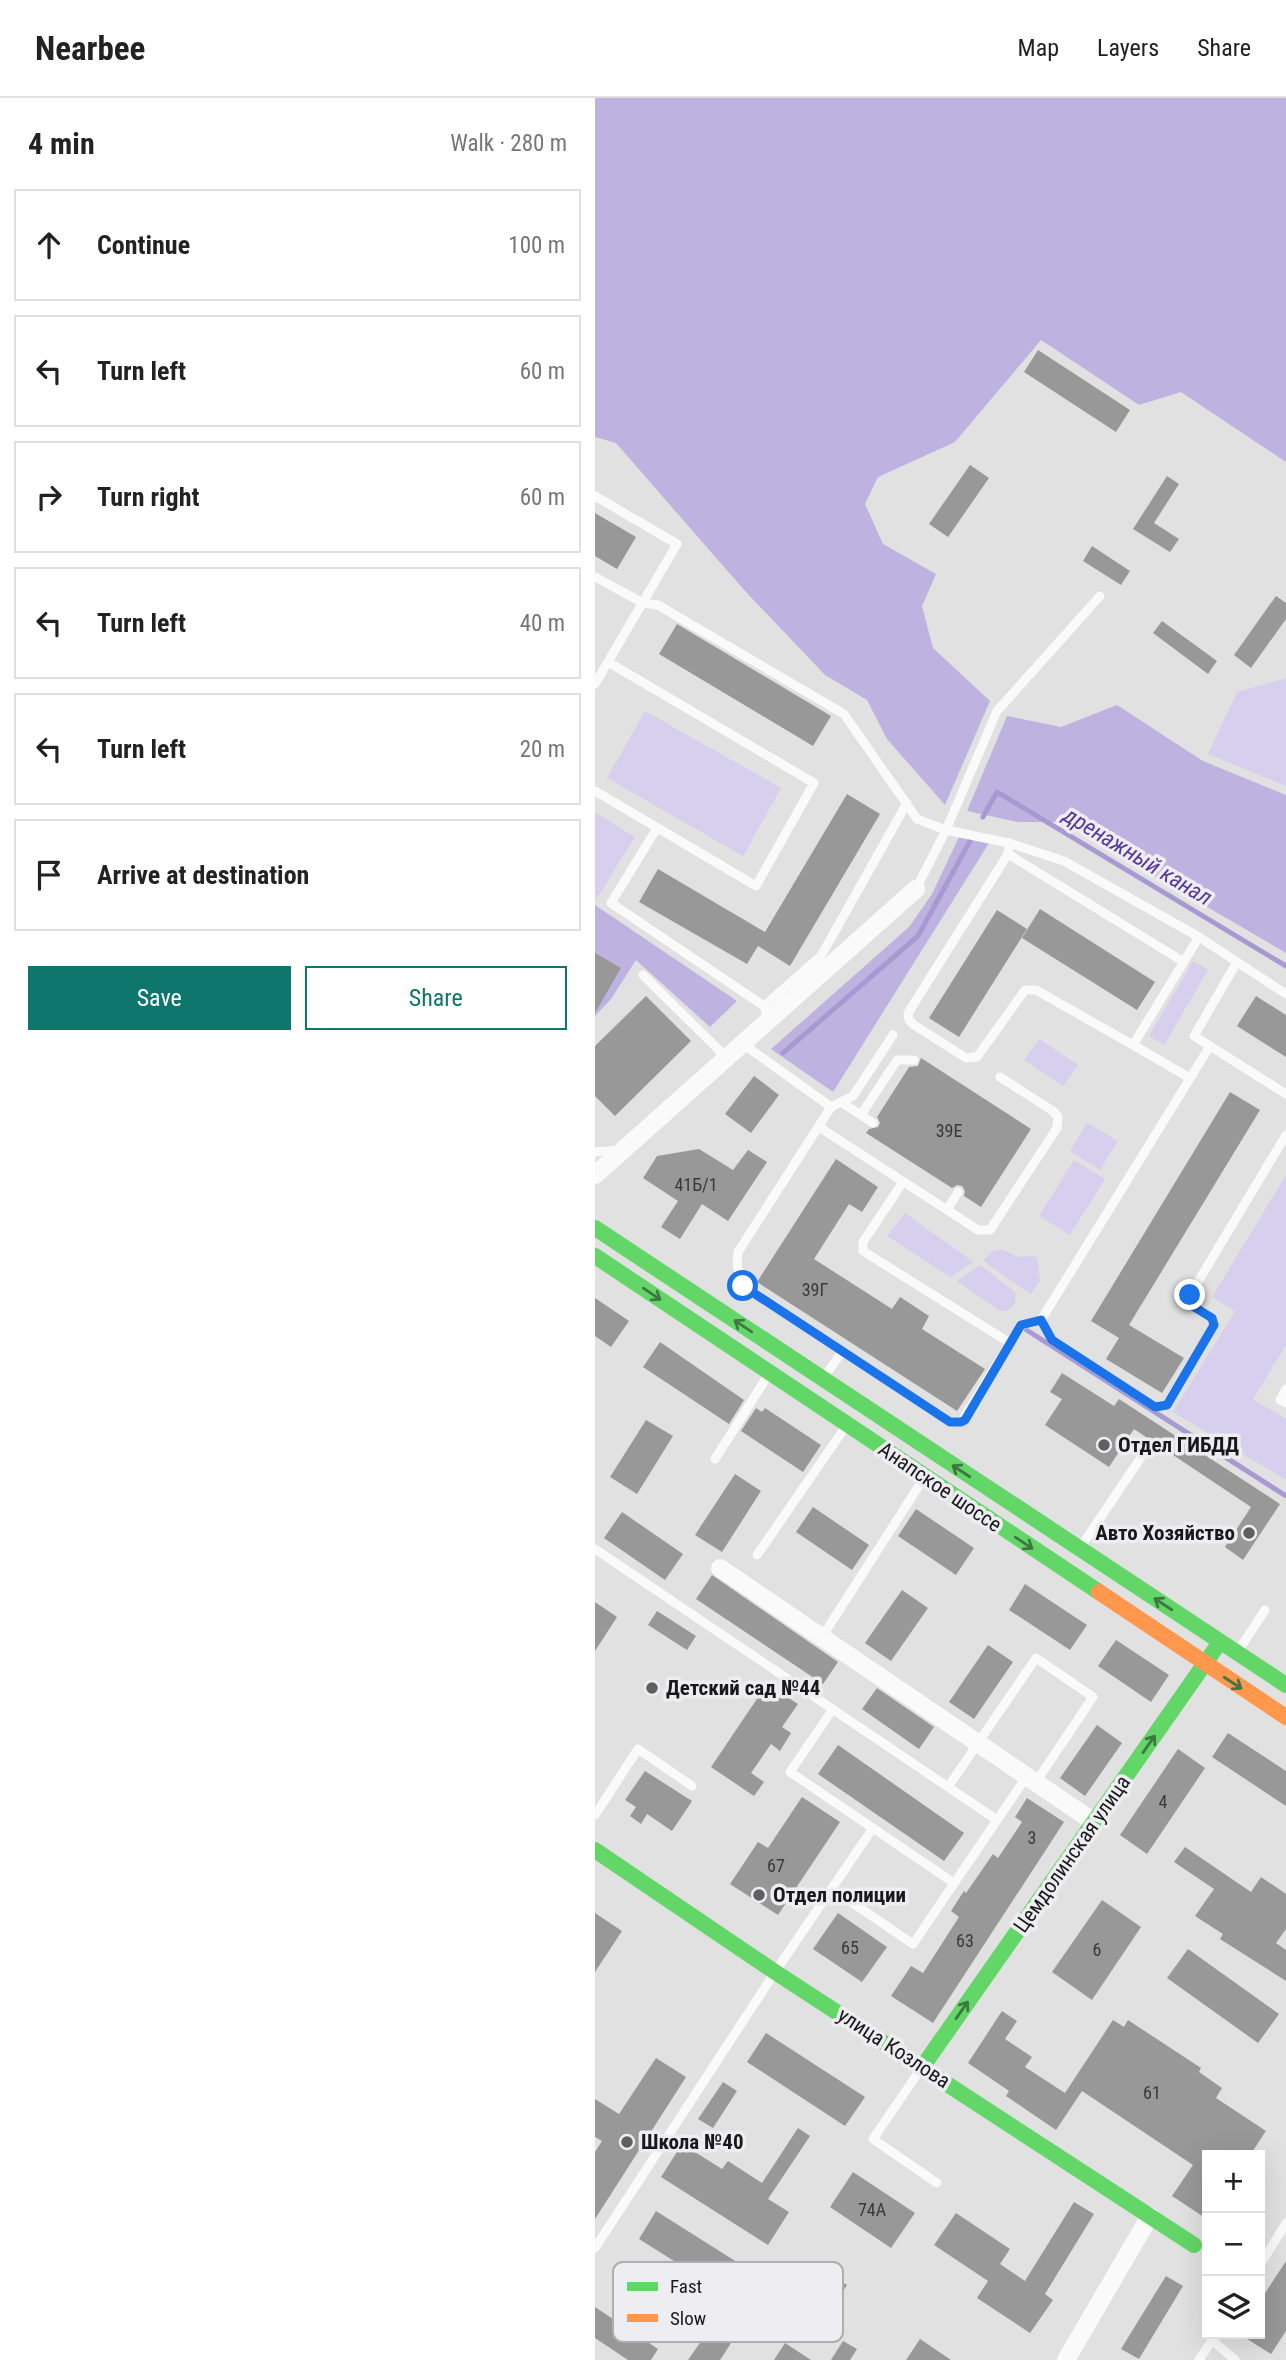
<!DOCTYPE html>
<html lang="en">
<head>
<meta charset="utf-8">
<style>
  body { margin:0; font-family:"Roboto Condensed",sans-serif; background:#f2f2f2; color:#222 }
  .controls { position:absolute; right:21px; bottom:21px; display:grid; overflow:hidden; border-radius:0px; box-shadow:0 7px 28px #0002 }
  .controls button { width:63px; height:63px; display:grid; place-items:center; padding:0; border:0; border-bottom:2px solid #e0e0e0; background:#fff; color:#222; font:35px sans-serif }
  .stop { position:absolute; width:21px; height:21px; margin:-16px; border:5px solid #1a73e8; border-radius:50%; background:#fff }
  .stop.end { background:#1a73e8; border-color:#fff; box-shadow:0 2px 7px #0008 }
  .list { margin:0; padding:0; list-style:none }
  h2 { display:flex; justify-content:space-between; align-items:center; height:91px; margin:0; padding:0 28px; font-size:30px }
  h2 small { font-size:23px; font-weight:400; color:#767676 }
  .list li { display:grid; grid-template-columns:46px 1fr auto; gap:21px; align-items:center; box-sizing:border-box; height:112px; margin:0 14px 14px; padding:0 14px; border:2px solid #e0e0e0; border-radius:0px }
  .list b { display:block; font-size:26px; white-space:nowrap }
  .list em { font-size:23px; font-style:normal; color:#767676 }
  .actions { display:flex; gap:14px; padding:21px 28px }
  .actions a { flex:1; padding:16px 0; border:2px solid #0f766e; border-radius:0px; text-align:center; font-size:24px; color:#0f766e }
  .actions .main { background:#0f766e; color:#fff }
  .icon { flex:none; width:38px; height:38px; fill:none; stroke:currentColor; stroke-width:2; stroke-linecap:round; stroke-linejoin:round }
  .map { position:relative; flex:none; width:691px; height:2262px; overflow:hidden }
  header { display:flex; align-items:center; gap:42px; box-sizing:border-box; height:98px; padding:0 35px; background:#fff; border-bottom:2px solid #e0e0e0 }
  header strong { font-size:33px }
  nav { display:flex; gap:38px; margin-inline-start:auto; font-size:24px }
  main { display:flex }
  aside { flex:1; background:#fff }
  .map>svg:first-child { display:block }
  .green { fill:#d7cfee }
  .forest { fill:#beb2e1 }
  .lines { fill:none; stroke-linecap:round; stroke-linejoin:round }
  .stream { stroke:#a999d3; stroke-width:5 }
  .building { fill:#989899 }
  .lane { stroke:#fafafb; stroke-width:9 }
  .street { stroke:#fafafb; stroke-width:18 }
  .fast { stroke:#63d668; stroke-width:16 }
  .slow { stroke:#ff974d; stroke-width:16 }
  .oneway { stroke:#3e7741 }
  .route { stroke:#1a73e8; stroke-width:9 }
  .poi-dot { fill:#5f5e60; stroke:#eeedf1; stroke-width:2.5 }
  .labels { text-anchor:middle; stroke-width:7; stroke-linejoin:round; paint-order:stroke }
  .number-label { font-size:18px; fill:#39383a }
  .poi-label { font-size:21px; font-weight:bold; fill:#19181a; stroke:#eeedf1; text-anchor:start }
  .street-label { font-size:21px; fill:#19181a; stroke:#eeedf1 }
  .water-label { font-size:23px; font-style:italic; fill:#5a389b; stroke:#eeedf1 }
  .key { fill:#eeedf1; stroke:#aeadb0; stroke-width:2 }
  .key-label { font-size:19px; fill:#19181a }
</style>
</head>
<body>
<header>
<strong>Nearbee</strong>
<nav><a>Map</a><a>Layers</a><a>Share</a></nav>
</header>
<main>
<aside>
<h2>4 min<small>Walk · 280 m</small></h2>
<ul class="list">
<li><svg class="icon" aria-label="ahead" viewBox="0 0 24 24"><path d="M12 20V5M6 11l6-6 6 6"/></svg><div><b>Continue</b></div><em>100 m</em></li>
<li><svg class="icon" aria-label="left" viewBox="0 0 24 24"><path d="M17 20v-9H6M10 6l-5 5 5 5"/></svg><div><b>Turn left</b></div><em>60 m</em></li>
<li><svg class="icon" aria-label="right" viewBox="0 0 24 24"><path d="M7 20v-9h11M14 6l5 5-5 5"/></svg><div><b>Turn right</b></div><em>60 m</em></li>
<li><svg class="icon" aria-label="left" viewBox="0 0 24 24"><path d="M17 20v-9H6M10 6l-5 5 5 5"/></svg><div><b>Turn left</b></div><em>40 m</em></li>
<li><svg class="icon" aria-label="left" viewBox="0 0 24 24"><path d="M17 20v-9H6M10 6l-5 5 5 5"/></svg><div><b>Turn left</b></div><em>20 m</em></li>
<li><svg class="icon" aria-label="arrive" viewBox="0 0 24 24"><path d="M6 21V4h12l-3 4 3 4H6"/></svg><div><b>Arrive at destination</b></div></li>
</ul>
<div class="actions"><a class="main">Save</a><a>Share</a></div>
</aside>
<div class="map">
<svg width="691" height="2262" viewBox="0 0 691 2262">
  <rect width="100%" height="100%" fill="#e1e1e2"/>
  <g class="green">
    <polygon points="691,580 691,688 613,656 642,594"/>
    <polygon points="50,613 186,690 148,758 12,680"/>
    <polygon points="0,714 40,739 2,800 0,799"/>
    <polygon points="598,863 613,872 569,947 554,938"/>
    <polygon points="444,941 483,967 468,988 429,962"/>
    <polygon points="492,1025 523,1043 505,1072 475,1053"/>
    <polygon points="479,1062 510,1081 475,1137 444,1118"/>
    <polygon points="691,1077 691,1247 658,1301 691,1321 691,1382 578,1314 640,1213 617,1199"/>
    <polygon points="310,1115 378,1164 355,1179 292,1138"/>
    <polygon points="407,1151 423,1159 439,1158 442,1160 445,1183 436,1196 388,1163 398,1153"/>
    <path d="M385,1167L420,1194C422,1203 419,1207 413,1213H405L362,1183Z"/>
  </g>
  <g class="forest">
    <polygon points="0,0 691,0 691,364 586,294 544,307 446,242 360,344 283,379 270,406 288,446 341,476 327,508 338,550 395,603 350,707 292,641 272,602 230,577 150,493 21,345 0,339"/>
    <polygon points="522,607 608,663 691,697 691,855 467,724 423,724 372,713 412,618 466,629"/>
    <polygon points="364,739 394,745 238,994 176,951 314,829 337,796"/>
    <polygon points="0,807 142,903 115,929 41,862 16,901 0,918"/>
  </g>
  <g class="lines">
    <g class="stream">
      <polyline points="388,719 402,694 691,868"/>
      <polyline points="188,955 323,838 375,743"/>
      <polyline points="430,1231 691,1398"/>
    </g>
  </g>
  <g class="building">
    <polygon points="443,252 535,312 521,334 429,274"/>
    <polygon points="375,367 394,380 353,439 334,426"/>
    <polygon points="572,378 584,386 559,425 584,441 575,454 538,431"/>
    <polygon points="0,415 41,439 22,471 0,458"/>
    <polygon points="497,448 535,473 526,487 488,463"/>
    <polygon points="681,498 691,505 691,521 656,570 639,557"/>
    <polygon points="567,523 622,563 613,576 558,535"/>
    <polygon points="82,526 236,618 218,648 64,556"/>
    <polygon points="252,696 285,716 195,868 163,848 152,866 44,804 63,771 170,834"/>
    <polygon points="445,811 560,884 542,912 427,840"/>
    <polygon points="402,812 432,831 364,939 334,920"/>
    <polygon points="0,855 26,870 0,915"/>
    <polygon points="51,898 96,943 20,1018 0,998 0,948"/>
    <polygon points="661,898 691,917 691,959 642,928"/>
    <polygon points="326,960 436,1031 386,1109 369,1098 370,1093 367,1088 362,1087 357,1090 271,1035 274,1031 283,1029 285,1025 282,1019 314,969 323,968"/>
    <polygon points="159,978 184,997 156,1035 130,1016"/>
    <polygon points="635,994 665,1012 534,1227 589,1260 567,1295 511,1261 524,1240 496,1223"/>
    <polygon points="104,1051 138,1072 153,1052 172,1064 133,1123 107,1106 85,1141 66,1129 83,1103 48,1080 62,1058"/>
    <polygon points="241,1061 283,1089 267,1114 254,1106 219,1161 297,1211 305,1199 334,1218 327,1231 390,1271 362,1313 162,1184"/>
    <polygon points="0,1200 34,1223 16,1249 0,1238"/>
    <polygon points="65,1244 149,1302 134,1326 48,1269"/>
    <polygon points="467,1275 519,1308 524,1301 685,1406 648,1462 630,1449 656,1409 539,1331 514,1369 450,1327 467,1301 455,1294"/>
    <polygon points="161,1310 167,1314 170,1310 226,1347 208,1374 146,1333"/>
    <polygon points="51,1322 78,1338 42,1396 15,1379"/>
    <polygon points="140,1376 166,1393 127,1454 100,1437"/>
    <polygon points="218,1409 274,1447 257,1472 201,1434"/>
    <polygon points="321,1411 379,1450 361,1477 303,1438"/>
    <polygon points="27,1414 88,1456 70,1482 9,1440"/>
    <polygon points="117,1477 243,1564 228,1586 101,1501"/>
    <polygon points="430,1486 492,1527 475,1552 414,1512"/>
    <polygon points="307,1492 333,1510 296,1563 270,1545"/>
    <polygon points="0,1504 22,1519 0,1553"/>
    <polygon points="62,1513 101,1538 92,1552 53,1527"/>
    <polygon points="521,1542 574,1577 556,1604 503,1568"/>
    <polygon points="393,1547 418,1564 379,1621 354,1604"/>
    <polygon points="172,1586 203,1606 187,1629 196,1635 185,1653 176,1646 156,1675 169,1684 159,1698 116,1669"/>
    <polygon points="282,1590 339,1629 324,1651 267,1611"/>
    <polygon points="502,1627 527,1645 490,1698 465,1680"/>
    <polygon points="633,1635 691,1673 691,1708 617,1659"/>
    <polygon points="243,1647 369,1735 349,1763 223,1676"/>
    <polygon points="583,1651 610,1670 552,1756 525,1737"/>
    <polygon points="50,1673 97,1703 77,1733 52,1716 46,1726 35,1718 41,1709 30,1702"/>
    <polygon points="207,1699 245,1724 183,1817 135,1786 163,1744 173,1750"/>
    <polygon points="432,1700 469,1724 338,1925 296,1898 316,1868 328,1875 364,1819 356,1813 369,1793 371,1795 398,1756 403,1760 427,1724 420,1719"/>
    <polygon points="590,1749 656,1794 666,1779 691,1796 691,1831 681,1845 691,1852 691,1883 625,1841 628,1836 600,1818 619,1791 579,1764"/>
    <polygon points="507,1802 546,1829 497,1902 457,1874"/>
    <polygon points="0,1815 27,1833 0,1874"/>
    <polygon points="243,1815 292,1849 267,1884 218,1851"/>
    <polygon points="593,1851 684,1916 663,1945 572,1880"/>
    <polygon points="407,1913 422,1923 410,1941 437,1959 430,1969 470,1995 518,1922 529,1929 533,1922 606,1970 604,1974 627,1990 621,2000 671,2033 655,2057 612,2057 612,2121 577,2098 598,2067 487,1993 461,2032 411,1998 414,1993 373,1965"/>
    <polygon points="171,1935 270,1999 250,2028 152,1964"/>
    <polygon points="61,1960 91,1979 0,2121 0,2054 7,2043 0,2039 0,2001 24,2016"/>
    <polygon points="128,1984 142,1993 118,2030 103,2021"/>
    <polygon points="203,2030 215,2038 173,2101 194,2114 173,2147 66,2079 87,2046 127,2071 133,2063 167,2085"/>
    <polygon points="258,2074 320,2115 296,2150 235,2109"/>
    <polygon points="479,2104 499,2116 450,2196 458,2202 435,2235 382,2200 393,2183 339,2147 361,2115 415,2151 405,2166 430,2183"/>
    <polygon points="61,2113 153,2171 122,2219 94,2200 106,2180 44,2141"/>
    <polygon points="691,2163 691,2233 676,2256 644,2236 665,2236 665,2203"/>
    <polygon points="236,2177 252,2187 230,2221 214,2211"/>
    <polygon points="571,2178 588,2188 544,2261 526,2251"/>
    <polygon points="0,2209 63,2251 56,2262 33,2262 0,2240"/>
    <polygon points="125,2216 146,2230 125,2262 93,2262"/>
    <polygon points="325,2241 356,2262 311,2262"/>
    <polygon points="248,2243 262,2251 255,2262 236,2262"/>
    <polygon points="190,2245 216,2262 179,2262"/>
  </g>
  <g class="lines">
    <g class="lane">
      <polyline points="0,398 82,446 0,586"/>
      <polyline points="0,479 48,505 63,507 249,616 322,721 351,732 402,613 505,498"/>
      <polyline points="0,693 161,788 219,685 13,564"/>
      <polyline points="62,730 16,805 169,908 174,923"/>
      <polyline points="414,745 413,756 313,915 314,922 319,927 371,960 382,959 430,892 441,892 538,947 604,839"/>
      <polyline points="413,756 589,864"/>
      <polyline points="321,791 351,732 414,745 469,763 604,839 691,896"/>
      <polyline points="642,864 599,938 691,996"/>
      <polyline points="48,877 132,960"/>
      <polyline points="169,908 226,858 312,705"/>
      <polyline points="148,946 236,1009 143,1154 142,1167 148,1188 355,1324 366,1324 415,1245 268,1153 268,1144 308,1084"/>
      <polyline points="538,947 595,980"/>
      <polyline points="246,1004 278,1025"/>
      <polyline points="236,1009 258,998 298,937"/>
      <polyline points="266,1017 302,962 319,962"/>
      <polyline points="224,1029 383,1132 395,1132 462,1030 463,1019 458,1013 405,979"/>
      <polyline points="0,1054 23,1052"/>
      <polyline points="352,1112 363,1094"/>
      <polyline points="446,1222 457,1242 560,1309 572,1306 619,1227 617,1220 596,1207 595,1197 691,1037"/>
      <polyline points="415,1245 427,1227 446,1222 615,948"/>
      <polyline points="232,1275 247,1254"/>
      <polyline points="691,1291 685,1302 691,1305"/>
      <polyline points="120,1361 172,1279"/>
      <polyline points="487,1447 551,1352"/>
      <polyline points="0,1451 402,1722"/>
      <polyline points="162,1457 249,1331"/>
      <polyline points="227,1539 327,1383"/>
      <polyline points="645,1550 670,1512"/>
      <polyline points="238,1611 195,1674 359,1785"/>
      <polyline points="353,1689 441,1560 498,1599 441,1684"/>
      <polyline points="0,1717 43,1651 97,1688"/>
      <polyline points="237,1791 318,1846 432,1678"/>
      <polyline points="325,1972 278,2041 342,2085"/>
      <polyline points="0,2150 180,1874 278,1730"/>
      <polyline points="665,2167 691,2125"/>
      <polyline points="617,2242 640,2262"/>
      <polyline points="604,2262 621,2236"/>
    </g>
    <g class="street">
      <polyline points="0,1077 321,791"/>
      <polyline points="125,1470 499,1724"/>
      <polyline points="471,2262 555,2118"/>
    </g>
    <g class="fast">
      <polyline points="0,1130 691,1587"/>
      <polyline points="0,1158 504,1494"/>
      <polyline points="0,1752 180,1874 599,2147"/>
      <polyline points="328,1968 620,1551"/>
    </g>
    <polyline class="slow" points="504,1494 691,1619"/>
  </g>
  <defs><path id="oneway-shaft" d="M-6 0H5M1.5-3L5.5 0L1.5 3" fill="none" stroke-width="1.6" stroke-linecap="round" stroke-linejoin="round" transform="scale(1.75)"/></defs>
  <g class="oneway">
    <use href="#oneway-shaft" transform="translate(57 1196) rotate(34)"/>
    <use href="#oneway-shaft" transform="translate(148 1228) rotate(-146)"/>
    <use href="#oneway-shaft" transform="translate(366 1373) rotate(-147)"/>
    <use href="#oneway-shaft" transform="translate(429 1445) rotate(34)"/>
    <use href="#oneway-shaft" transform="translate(568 1506) rotate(-147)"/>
    <use href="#oneway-shaft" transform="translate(638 1585) rotate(33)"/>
    <use href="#oneway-shaft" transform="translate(554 1646) rotate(-55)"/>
    <use href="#oneway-shaft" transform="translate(367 1912) rotate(-55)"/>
  </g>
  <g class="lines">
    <polyline class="route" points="148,1188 355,1324 366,1324 370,1322 426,1227 446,1222 457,1242 560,1309 572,1307 619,1227 617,1220 596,1207 595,1197"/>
  </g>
  <g class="poi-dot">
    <circle cx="509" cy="1347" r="7"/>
    <circle cx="654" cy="1435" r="7"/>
    <circle cx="57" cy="1590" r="7"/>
    <circle cx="164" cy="1797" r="7"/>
    <circle cx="32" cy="2044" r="7"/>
  </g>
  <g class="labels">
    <g class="number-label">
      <text x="354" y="1039">39Е</text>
      <text x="101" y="1093">41Б/1</text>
      <text x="220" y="1198">39Г</text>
      <text x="568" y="1710">4</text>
      <text x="437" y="1746">3</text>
      <text x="181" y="1774">67</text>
      <text x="370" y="1849">63</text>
      <text x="255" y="1856">65</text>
      <text x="502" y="1858">6</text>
      <text x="557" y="2001">61</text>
      <text x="277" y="2118">74А</text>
    </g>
    <g class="poi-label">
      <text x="523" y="1354">Отдел ГИБДД</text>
      <text x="640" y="1442" text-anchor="end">Авто Хозяйство</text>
      <text x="71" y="1597">Детский сад №44</text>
      <text x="178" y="1804">Отдел полиции</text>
      <text x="46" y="2051">Школа №40</text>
    </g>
    <g class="street-label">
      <text transform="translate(345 1389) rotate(34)" y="7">Анапское шоссе</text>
      <text transform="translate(477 1756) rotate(-55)" y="7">Цемдолинская улица</text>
      <text transform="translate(299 1950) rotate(33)" y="7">улица Козлова</text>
    </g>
    <g class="water-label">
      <text transform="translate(543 758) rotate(31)" y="8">дренажный канал</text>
    </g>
  </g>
  <rect x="18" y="2164" width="230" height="80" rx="10" class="key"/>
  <rect x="32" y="2184" width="31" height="9" fill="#63d668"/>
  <rect x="32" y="2216" width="31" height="8" fill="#ff974d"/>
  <g class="key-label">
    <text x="75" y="2195">Fast</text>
    <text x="75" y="2227">Slow</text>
  </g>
</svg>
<div class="controls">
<button>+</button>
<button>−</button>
<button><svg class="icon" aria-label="layers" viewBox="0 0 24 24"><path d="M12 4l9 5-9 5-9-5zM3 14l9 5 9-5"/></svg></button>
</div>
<div class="stop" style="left:148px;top:1188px"></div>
<div class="stop end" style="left:595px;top:1197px"></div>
</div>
</main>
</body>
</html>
